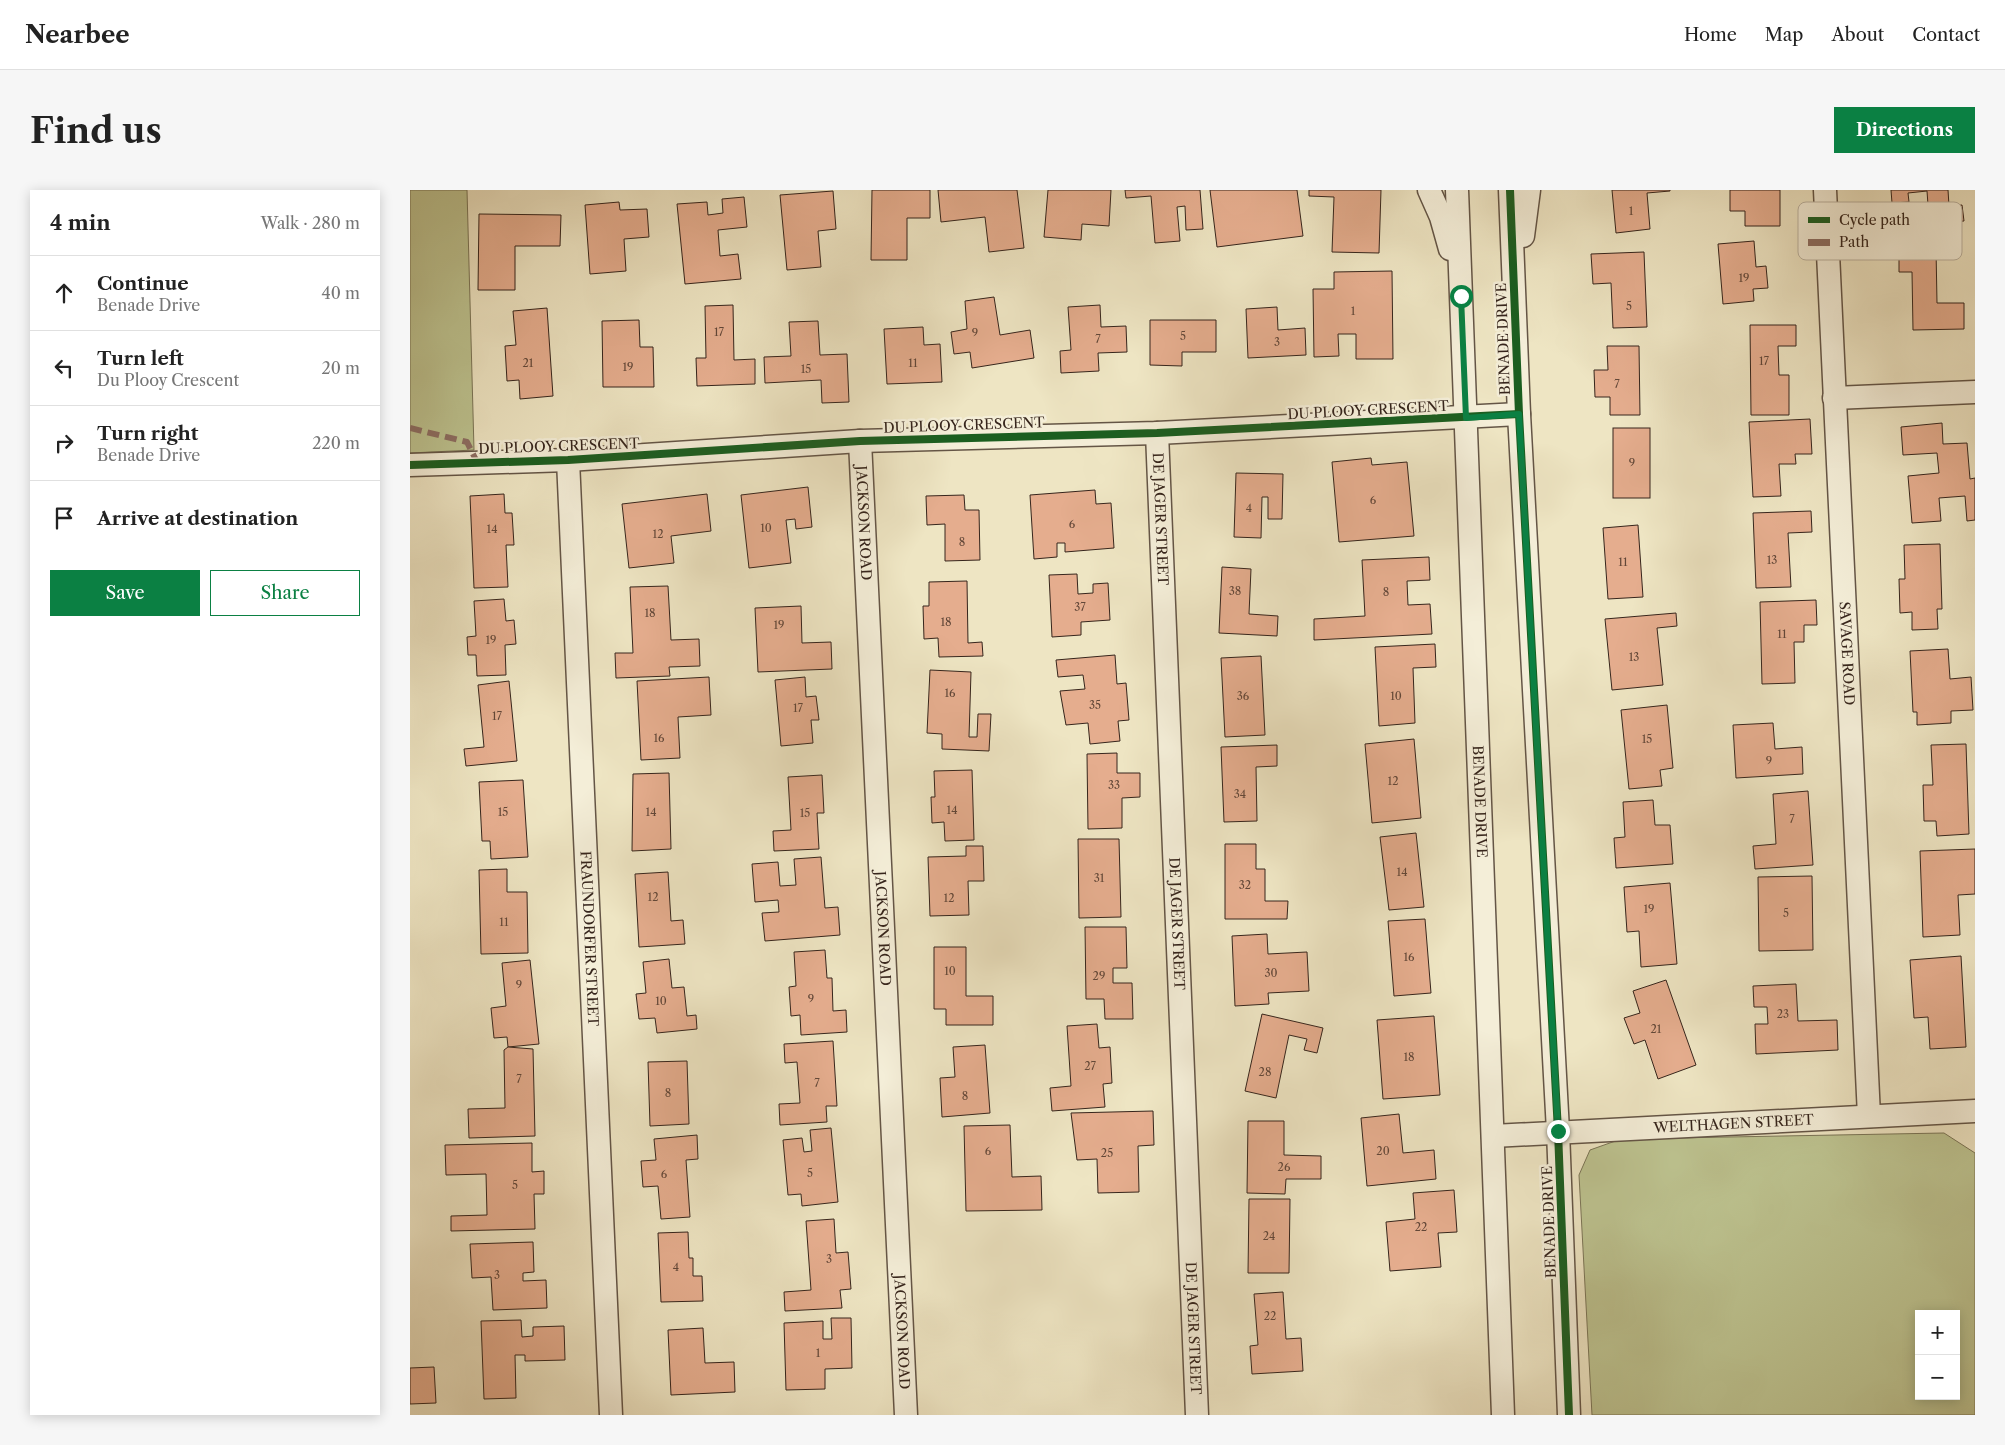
<!DOCTYPE html>
<html lang="en">
<head>
<meta charset="utf-8">
<style>
  body { margin:0; font-family:"Libre Caslon Text",serif; background:#f6f6f6; color:#222 }
  .controls { position:absolute; right:15px; bottom:15px; display:grid; overflow:hidden; border-radius:0px; box-shadow:0 2px 12px #0003 }
  .controls button { width:45px; height:45px; display:grid; place-items:center; padding:0; border:0; border-bottom:1px solid #e0e0e0; background:#fff; color:#222; font:25px sans-serif }
  .stop { position:absolute; width:15px; height:15px; margin:-11px; border:4px solid #0b8043; border-radius:50%; background:#fff }
  .stop.end { background:#0b8043; border-color:#fff; box-shadow:0 1px 5px #0008 }
  .list { margin:0; padding:0; list-style:none }
  h2 { display:flex; justify-content:space-between; align-items:center; height:65px; margin:0; padding:0 20px; font-size:21px }
  h2 small { font-size:16px; font-weight:400; color:#767676 }
  .list li { display:grid; grid-template-columns:32px 1fr auto; gap:15px; align-items:center; box-sizing:border-box; height:75px; padding:0 20px; border-top:1px solid #e0e0e0 }
  .list b { display:block; font-size:19px; white-space:nowrap }
  .list p { margin:0; font-size:16px; white-space:nowrap; color:#767676 }
  .list em { font-size:16px; font-style:normal; color:#767676 }
  .actions { display:flex; gap:10px; padding:15px 20px }
  .actions a { flex:1; padding:11px 0; border:1px solid #0b8043; border-radius:0px; text-align:center; font-size:18px; color:#0b8043 }
  .actions .main { background:#0b8043; color:#fff }
  .icon { flex:none; width:28px; height:28px; fill:none; stroke:currentColor; stroke-width:2; stroke-linecap:round; stroke-linejoin:round }
  .map { position:relative; flex:none; width:1565px; height:1225px; overflow:hidden; border-radius:0px }
  header { display:flex; align-items:center; gap:30px; box-sizing:border-box; height:70px; padding:0 25px; background:#fff; border-bottom:1px solid #e0e0e0 }
  header strong { font-size:24px }
  nav { display:flex; gap:28px; margin-inline-start:auto; font-size:18px }
  .intro { display:flex; align-items:center; justify-content:space-between; box-sizing:border-box; height:120px; padding:0 30px }
  h1 { margin:0; font-size:35px }
  .button { padding:12px 22px; border-radius:0px; background:#0b8043; color:#fff; font-size:18px; font-weight:700 }
  main { display:flex; gap:30px; padding:0 30px }
  aside { flex:1; background:#fff; border-radius:0px; box-shadow:0 2px 12px #0003 }
  .map>svg:first-child { display:block }
  .green { fill:#bdc390; stroke:#7a7456; fill-rule:evenodd }
  .building { fill:#e5ad8e; stroke:#36251c }
  .lines { fill:none; stroke-linecap:round; stroke-linejoin:round }
  .minor-casing { stroke:#645546; stroke-width:25 }
  .minor { stroke:#f4eed8; stroke-width:22 }
  .quiet { stroke:#8d6e63; stroke-width:6; stroke-dasharray:12 6; stroke-linecap:butt }
  .cycleway-casing { stroke:#f4eed8; stroke-width:11 }
  .cycleway { stroke:#1b5e20; stroke-width:8 }
  .route { stroke:#0b8043; stroke-width:6 }
  .labels { text-anchor:middle; stroke-width:5; stroke-linejoin:round; paint-order:stroke }
  .number-label { font-size:11px; fill:#624738 }
  .street-label { font-size:14px; fill:#36251c; stroke:#f4eed8 }
  .key { fill:#f4eed8; stroke:#bbb2a0; stroke-width:1 }
  .key-label { font-size:14px; fill:#36251c }
</style>
</head>
<body>
<header>
<strong>Nearbee</strong>
<nav><a>Home</a><a>Map</a><a>About</a><a>Contact</a></nav>
</header>
<div class="intro"><h1>Find us</h1><a class="button">Directions</a></div>
<main>
<aside>
<h2>4 min<small>Walk · 280 m</small></h2>
<ul class="list">
<li><svg class="icon" aria-label="ahead" viewBox="0 0 24 24"><path d="M12 20V5M6 11l6-6 6 6"/></svg><div><b>Continue</b><p>Benade Drive</p></div><em>40 m</em></li>
<li><svg class="icon" aria-label="left" viewBox="0 0 24 24"><path d="M17 20v-9H6M10 6l-5 5 5 5"/></svg><div><b>Turn left</b><p>Du Plooy Crescent</p></div><em>20 m</em></li>
<li><svg class="icon" aria-label="right" viewBox="0 0 24 24"><path d="M7 20v-9h11M14 6l5 5-5 5"/></svg><div><b>Turn right</b><p>Benade Drive</p></div><em>220 m</em></li>
<li><svg class="icon" aria-label="arrive" viewBox="0 0 24 24"><path d="M6 21V4h12l-3 4 3 4H6"/></svg><div><b>Arrive at destination</b></div></li>
</ul>
<div class="actions"><a class="main">Save</a><a>Share</a></div>
</aside>
<div class="map">
<svg width="1565" height="1225" viewBox="0 0 1565 1225">
  <rect width="100%" height="100%" fill="#eee5c3"/>
  <filter id="stains"><feTurbulence type="fractalNoise" baseFrequency=".004" numOctaves="4"/><feColorMatrix values="0 0 0 0 .2 0 0 0 0 .09 0 0 0 0 .02 0 0 0 .5 -.17"/></filter>
  <radialGradient id="worn" r=".72"><stop offset=".6" stop-color="#630" stop-opacity="0"/><stop offset="1" stop-color="#630" stop-opacity=".3"/></radialGradient>
  <g class="green">
    <polygon points="0,0 57,0 64,260 0,263"/>
    <path d="M1534,943L1565,963V1225H1182L1169,985L1180,960L1211,949ZM1509,1124H1546V1206H1509Z"/>
  </g>
  <g class="building">
    <polygon points="462,0 520,0 520,28 497,28 497,70 461,70"/>
    <polygon points="528,0 607,0 614,58 579,62 575,27 531,32"/>
    <polygon points="638,0 701,0 699,36 672,34 671,50 634,47"/>
    <polygon points="715,0 790,0 793,39 776,40 775,16 767,17 770,51 745,53 741,6 716,8"/>
    <polygon points="800,0 887,0 893,46 807,57"/>
    <polygon points="899,0 971,0 969,63 922,62 924,7 899,6"/>
    <polygon points="1202,0 1260,0 1260,1 1237,3 1240,39 1206,43"/>
    <polygon points="1320,0 1370,0 1370,36 1335,36 1335,21 1320,21"/>
    <polygon points="1481,0 1538,0 1539,16 1552,15 1554,31 1502,35 1500,17 1518,15 1517,1 1498,3 1499,12 1482,13"/>
    <polygon points="423,1 426,39 408,41 411,77 377,80 370,5"/>
    <polygon points="334,7 337,37 308,40 310,66 328,64 331,89 275,94 267,14 297,12 298,25 313,23 312,9"/>
    <polygon points="209,12 210,20 237,19 239,47 214,49 216,81 180,84 175,15"/>
    <polygon points="69,24 151,25 150,56 105,56 105,100 68,100"/>
    <polygon points="1344,51 1346,77 1356,76 1358,98 1343,99 1344,111 1313,114 1308,54"/>
    <polygon points="1489,58 1526,58 1527,113 1554,113 1554,139 1503,140 1502,82 1489,82"/>
    <polygon points="1234,62 1237,137 1203,138 1201,93 1183,94 1181,64"/>
    <polygon points="982,81 983,169 946,169 946,144 928,144 929,166 904,167 903,99 924,99 924,82"/>
    <polygon points="584,107 590,145 620,140 624,168 562,178 560,162 544,164 541,142 557,139 555,111"/>
    <polygon points="323,115 324,170 345,169 345,194 287,196 286,168 296,168 295,116"/>
    <polygon points="690,115 691,137 716,136 717,162 688,163 689,181 651,183 650,161 661,160 658,117"/>
    <polygon points="867,117 868,140 895,138 896,165 838,168 836,119"/>
    <polygon points="137,118 143,206 110,209 109,190 97,191 95,156 106,155 103,121"/>
    <polygon points="229,130 230,157 243,157 244,197 193,197 192,131"/>
    <polygon points="740,130 806,130 806,162 772,162 772,176 740,175"/>
    <polygon points="408,131 410,165 437,164 439,212 412,213 411,190 355,193 354,167 381,166 379,132"/>
    <polygon points="1340,135 1386,135 1386,156 1368,156 1369,185 1379,185 1379,225 1341,225"/>
    <polygon points="513,137 514,155 530,154 532,192 477,194 474,139"/>
    <polygon points="1197,156 1229,156 1230,225 1200,225 1200,207 1185,207 1184,180 1198,180"/>
    <polygon points="1400,229 1402,264 1385,264 1386,274 1369,274 1371,306 1343,307 1339,232"/>
    <polygon points="1532,233 1533,254 1557,253 1560,289 1565,288 1565,330 1557,331 1555,306 1529,308 1531,331 1502,333 1498,286 1529,283 1527,263 1493,265 1491,237"/>
    <rect x="1203" y="238" width="37" height="70"/>
    <polygon points="961,268 962,275 997,272 1004,346 929,352 922,272"/>
    <polygon points="826,283 873,284 872,329 858,329 858,307 852,307 851,348 824,347"/>
    <polygon points="398,297 402,337 386,339 385,329 376,330 381,373 339,378 331,305"/>
    <polygon points="685,300 686,314 701,313 704,358 655,362 655,353 647,353 647,367 624,369 620,305"/>
    <polygon points="94,304 95,323 102,323 104,355 96,355 98,397 64,398 60,306"/>
    <polygon points="297,304 301,341 261,346 264,373 219,378 212,314"/>
    <polygon points="554,305 555,320 569,320 570,370 535,371 535,334 517,335 516,306"/>
    <polygon points="1401,321 1402,342 1378,343 1381,397 1346,398 1343,323"/>
    <polygon points="1228,335 1233,407 1198,409 1193,338"/>
    <polygon points="1530,354 1532,419 1527,419 1528,439 1502,440 1502,422 1490,423 1489,389 1495,389 1494,355"/>
    <polygon points="1019,367 1020,390 997,391 998,415 1020,414 1022,444 904,450 904,429 955,426 952,370"/>
    <polygon points="812,377 841,379 839,424 868,426 867,446 809,443"/>
    <polygon points="667,384 668,404 683,403 683,394 698,393 700,430 671,432 671,445 642,447 639,385"/>
    <polygon points="557,391 558,453 572,452 573,466 529,467 528,448 514,449 513,416 519,416 519,392"/>
    <polygon points="258,396 261,450 289,449 290,476 259,477 260,486 206,488 205,463 223,463 220,397"/>
    <polygon points="94,409 96,431 104,430 106,454 95,455 96,485 67,486 66,465 58,465 57,447 66,446 64,411"/>
    <polygon points="1406,410 1407,435 1394,435 1394,452 1384,452 1385,493 1352,494 1350,412"/>
    <polygon points="391,416 392,453 421,452 422,479 348,482 345,418"/>
    <polygon points="1266,423 1267,436 1247,438 1253,495 1202,500 1195,429"/>
    <polygon points="1025,454 1026,477 1003,478 1005,533 969,536 965,457"/>
    <polygon points="1538,459 1540,489 1561,487 1563,520 1541,521 1541,533 1507,535 1507,522 1503,522 1500,461"/>
    <polygon points="705,465 707,494 716,493 719,530 708,531 710,551 680,554 678,533 656,535 650,501 675,499 673,485 648,487 646,470"/>
    <polygon points="851,466 855,545 815,547 811,468"/>
    <polygon points="520,480 561,482 559,547 567,547 568,524 581,524 579,561 532,559 532,544 517,543"/>
    <polygon points="299,487 301,525 268,527 270,568 231,570 227,491"/>
    <polygon points="395,487 396,507 406,506 409,530 401,530 403,553 371,556 365,490"/>
    <polygon points="99,491 107,571 56,576 54,559 74,557 68,495"/>
    <polygon points="1257,515 1263,578 1250,580 1252,596 1219,599 1211,520"/>
    <polygon points="1363,533 1365,559 1392,557 1393,584 1326,588 1323,535"/>
    <polygon points="1004,549 1011,628 962,633 955,554"/>
    <polygon points="1556,554 1559,644 1527,646 1526,631 1514,631 1513,595 1523,595 1521,555"/>
    <polygon points="867,555 867,576 846,577 847,631 814,632 811,557"/>
    <polygon points="707,563 707,583 730,583 730,607 712,608 712,638 678,639 677,564"/>
    <polygon points="562,580 564,650 535,651 534,632 522,633 521,607 525,607 524,581"/>
    <polygon points="259,583 261,659 222,661 223,584"/>
    <polygon points="412,585 414,623 407,623 409,659 364,661 363,641 381,640 378,587"/>
    <polygon points="113,590 118,667 81,669 80,651 72,651 69,592"/>
    <polygon points="1398,601 1403,675 1345,679 1343,656 1366,654 1363,604"/>
    <polygon points="1243,610 1245,635 1260,635 1263,674 1206,678 1204,648 1215,647 1213,612"/>
    <polygon points="1006,643 1014,717 979,720 970,647"/>
    <polygon points="668,649 709,649 711,727 669,728"/>
    <polygon points="815,654 846,654 846,679 855,679 855,711 878,711 877,729 815,729"/>
    <polygon points="556,656 573,656 574,691 558,691 559,725 520,726 518,667 556,666"/>
    <polygon points="1565,659 1565,704 1548,705 1550,745 1513,747 1510,661"/>
    <polygon points="411,667 415,718 428,717 430,745 355,751 352,723 369,722 368,710 345,712 342,674 368,672 370,696 386,695 384,669"/>
    <polygon points="97,679 97,702 117,702 118,763 71,764 69,680"/>
    <polygon points="258,682 261,731 273,730 275,754 229,757 225,684"/>
    <polygon points="1402,686 1403,760 1349,761 1348,687"/>
    <polygon points="1260,693 1267,774 1231,777 1229,741 1217,742 1214,697"/>
    <polygon points="1015,729 1021,803 984,806 978,731"/>
    <polygon points="675,737 716,737 717,778 703,778 703,793 722,793 723,829 695,829 694,809 676,809"/>
    <polygon points="857,744 858,764 897,762 899,801 858,803 859,814 825,816 822,746"/>
    <polygon points="524,757 556,757 556,806 583,806 583,835 536,835 536,819 524,819"/>
    <polygon points="415,760 417,788 422,788 423,821 436,820 437,842 391,845 390,825 381,826 379,797 386,796 384,762"/>
    <polygon points="1551,766 1556,857 1520,859 1518,827 1504,828 1500,770"/>
    <polygon points="259,769 262,798 274,797 277,826 286,825 287,839 247,843 245,828 229,829 226,804 236,803 233,772"/>
    <polygon points="120,770 129,854 98,857 97,847 84,848 81,818 96,816 92,773"/>
    <polygon points="1256,790 1286,875 1248,889 1235,850 1224,854 1214,828 1230,823 1223,801"/>
    <polygon points="1386,794 1388,831 1427,830 1428,860 1346,864 1345,834 1358,834 1357,817 1344,817 1343,796"/>
    <polygon points="852,824 913,838 907,863 894,860 897,849 879,845 866,908 835,901"/>
    <polygon points="1024,826 1030,905 973,909 967,830"/>
    <polygon points="687,834 689,858 700,857 702,893 693,894 695,917 642,921 640,898 661,896 657,836"/>
    <polygon points="423,851 427,916 416,916 417,932 370,935 369,914 390,913 387,872 375,873 374,854"/>
    <polygon points="575,855 580,923 532,927 530,888 545,887 543,857"/>
    <polygon points="98,857 123,859 125,946 59,948 58,919 95,918 94,860"/>
    <polygon points="277,871 279,934 240,936 238,872"/>
    <polygon points="743,921 744,955 728,956 729,1002 688,1003 687,969 667,970 661,923"/>
    <polygon points="989,924 993,963 1024,960 1026,989 957,996 951,928"/>
    <polygon points="838,931 874,931 874,965 911,966 911,989 876,989 875,1004 837,1003"/>
    <polygon points="600,935 602,987 631,986 632,1020 556,1021 554,936"/>
    <polygon points="421,938 428,1012 392,1016 391,1004 378,1005 373,950 392,948 394,962 402,961 400,940"/>
    <polygon points="287,945 288,969 276,970 280,1027 251,1029 248,996 233,997 231,971 246,970 244,949"/>
    <polygon points="122,953 122,982 134,981 134,1004 124,1004 125,1039 41,1041 41,1026 77,1025 76,984 36,985 35,955"/>
    <polygon points="1044,1000 1047,1042 1028,1043 1031,1077 980,1081 976,1032 1005,1029 1003,1003"/>
    <polygon points="839,1009 880,1009 879,1083 838,1083"/>
    <polygon points="424,1029 426,1063 438,1062 441,1099 430,1100 432,1118 375,1121 374,1102 401,1100 396,1031"/>
    <polygon points="278,1042 279,1068 283,1068 283,1086 292,1086 293,1111 251,1112 248,1043"/>
    <polygon points="123,1052 124,1082 113,1083 113,1091 136,1090 137,1118 83,1120 81,1087 62,1088 60,1054"/>
    <polygon points="873,1102 876,1149 891,1148 893,1181 842,1184 840,1156 848,1155 844,1104"/>
    <polygon points="421,1128 441,1128 442,1178 415,1179 415,1199 376,1200 374,1133 413,1131 413,1149 422,1149"/>
    <polygon points="111,1130 112,1147 123,1146 123,1137 154,1136 155,1170 115,1171 115,1165 105,1165 106,1208 74,1209 71,1131"/>
    <polygon points="293,1138 295,1173 324,1172 325,1202 261,1205 258,1140"/>
    <polygon points="24,1177 26,1213 0,1214 0,1178"/>
  </g>
  <g class="lines">
    <g class="minor-casing">
      <g id="minor">
        <polyline points="1019,0 1031,27 1040,59"/>
        <path id="s1" d="M1047,0L1093,1225"/>
        <polyline points="1100,0 1109,224 1148,941 1159,1225"/>
        <path id="s2" d="M1415,0L1459,926"/>
        <polyline points="1113,46 1119,0"/>
        <polyline points="1424,208 1565,202"/>
        <path id="s3" d="M747,243L787,1225"/>
        <path id="s4" d="M450,251L496,1225"/>
        <path id="s5" d="M158,270L201,1225"/>
        <polyline points="0,275 158,270 450,251 747,243 1109,224"/>
        <path id="s6" d="M1083,946L1565,921"/>
      </g>
    </g>
    <use href="#minor" class="minor"/>
    <polyline class="quiet" points="0,238 57,252 67,272"/>
    <g class="cycleway-casing">
      <g id="cycleway">
        <polyline points="1100,0 1109,224 1148,941 1159,1225"/>
        <polyline points="0,275 158,270 450,251 747,243 1109,224"/>
      </g>
    </g>
    <use href="#cycleway" class="cycleway"/>
  </g>
  <g class="lines">
    <polyline class="route" points="1051,106 1056,228 1109,224 1148,941"/>
  </g>
  <g class="labels">
    <g class="number-label">
      <text x="1221" y="25">1</text>
      <text x="1334" y="92">19</text>
      <text x="1219" y="120">5</text>
      <text x="943" y="125">1</text>
      <text x="309" y="146">17</text>
      <text x="565" y="147">9</text>
      <text x="773" y="150">5</text>
      <text x="688" y="153">7</text>
      <text x="867" y="156">3</text>
      <text x="1354" y="175">17</text>
      <text x="118" y="177">21</text>
      <text x="503" y="177">11</text>
      <text x="218" y="181">19</text>
      <text x="396" y="183">15</text>
      <text x="1207" y="198">7</text>
      <text x="1222" y="277">9</text>
      <text x="963" y="314">6</text>
      <text x="839" y="322">4</text>
      <text x="662" y="338">6</text>
      <text x="356" y="342">10</text>
      <text x="82" y="343">14</text>
      <text x="248" y="348">12</text>
      <text x="552" y="356">8</text>
      <text x="1362" y="374">13</text>
      <text x="1213" y="376">11</text>
      <text x="825" y="405">38</text>
      <text x="976" y="406">8</text>
      <text x="670" y="421">37</text>
      <text x="240" y="427">18</text>
      <text x="536" y="436">18</text>
      <text x="369" y="439">19</text>
      <text x="1372" y="448">11</text>
      <text x="81" y="454">19</text>
      <text x="1224" y="471">13</text>
      <text x="540" y="507">16</text>
      <text x="833" y="510">36</text>
      <text x="986" y="510">10</text>
      <text x="685" y="519">35</text>
      <text x="388" y="522">17</text>
      <text x="87" y="530">17</text>
      <text x="249" y="552">16</text>
      <text x="1237" y="553">15</text>
      <text x="1359" y="575">9</text>
      <text x="983" y="595">12</text>
      <text x="704" y="599">33</text>
      <text x="830" y="608">34</text>
      <text x="542" y="624">14</text>
      <text x="93" y="626">15</text>
      <text x="241" y="626">14</text>
      <text x="395" y="627">15</text>
      <text x="1382" y="633">7</text>
      <text x="992" y="686">14</text>
      <text x="689" y="692">31</text>
      <text x="835" y="699">32</text>
      <text x="243" y="711">12</text>
      <text x="539" y="712">12</text>
      <text x="1239" y="723">19</text>
      <text x="1376" y="727">5</text>
      <text x="94" y="736">11</text>
      <text x="999" y="771">16</text>
      <text x="540" y="785">10</text>
      <text x="861" y="787">30</text>
      <text x="689" y="790">29</text>
      <text x="109" y="799">9</text>
      <text x="401" y="813">9</text>
      <text x="251" y="815">10</text>
      <text x="1373" y="828">23</text>
      <text x="1246" y="843">21</text>
      <text x="999" y="871">18</text>
      <text x="680" y="880">27</text>
      <text x="855" y="886">28</text>
      <text x="109" y="893">7</text>
      <text x="407" y="897">7</text>
      <text x="258" y="907">8</text>
      <text x="555" y="910">8</text>
      <text x="578" y="965">6</text>
      <text x="973" y="965">20</text>
      <text x="697" y="967">25</text>
      <text x="874" y="981">26</text>
      <text x="400" y="987">5</text>
      <text x="254" y="988">6</text>
      <text x="105" y="999">5</text>
      <text x="1011" y="1041">22</text>
      <text x="859" y="1050">24</text>
      <text x="419" y="1073">3</text>
      <text x="266" y="1081">4</text>
      <text x="87" y="1089">3</text>
      <text x="860" y="1130">22</text>
      <text x="408" y="1167">1</text>
    </g>
    <g class="street-label">
      <text transform="translate(1093 149) rotate(-92)" y="5">BENADE DRIVE</text>
      <text transform="translate(958 220) rotate(-3)" y="5">DU PLOOY CRESCENT</text>
      <text transform="translate(554 235) rotate(-2)" y="5">DU PLOOY CRESCENT</text>
      <text transform="translate(149 256) rotate(-2)" y="5">DU PLOOY CRESCENT</text>
      <text dy="5" stroke="none"><textPath href="#s3" startOffset="86">DE JAGER STREET</textPath></text>
      <text dy="5" stroke="none"><textPath href="#s4" startOffset="82">JACKSON ROAD</textPath></text>
      <text dy="5" stroke="none"><textPath href="#s2" startOffset="464">SAVAGE ROAD</textPath></text>
      <text dy="5" stroke="none"><textPath href="#s1" startOffset="612">BENADE DRIVE</textPath></text>
      <text dy="5" stroke="none"><textPath href="#s3" startOffset="491">DE JAGER STREET</textPath></text>
      <text dy="5" stroke="none"><textPath href="#s4" startOffset="488">JACKSON ROAD</textPath></text>
      <text dy="5" stroke="none"><textPath href="#s5" startOffset="479">FRAUNDORFER STREET</textPath></text>
      <text dy="5" stroke="none"><textPath href="#s6" startOffset="241">WELTHAGEN STREET</textPath></text>
      <text transform="translate(1139 1032) rotate(-92)" y="5">BENADE DRIVE</text>
      <text dy="5" stroke="none"><textPath href="#s3" startOffset="896">DE JAGER STREET</textPath></text>
      <text dy="5" stroke="none"><textPath href="#s4" startOffset="892">JACKSON ROAD</textPath></text>
    </g>
  </g>
  <rect x="1388" y="12" width="164" height="58" rx="8" class="key"/>
  <rect x="1398" y="27" width="22" height="6" fill="#1b5e20"/>
  <rect x="1398" y="49" width="22" height="7" fill="#8d6e63"/>
  <g class="key-label">
    <text x="1429" y="35">Cycle path</text>
    <text x="1429" y="57">Path</text>
  </g>
  <rect width="100%" height="100%" filter="url(#stains)"/>
  <rect width="100%" height="100%" fill="url(#worn)"/>
</svg>
<div class="controls">
<button>+</button>
<button>−</button>
</div>
<div class="stop" style="left:1051px;top:106px"></div>
<div class="stop end" style="left:1148px;top:941px"></div>
</div>
</main>
</body>
</html>
